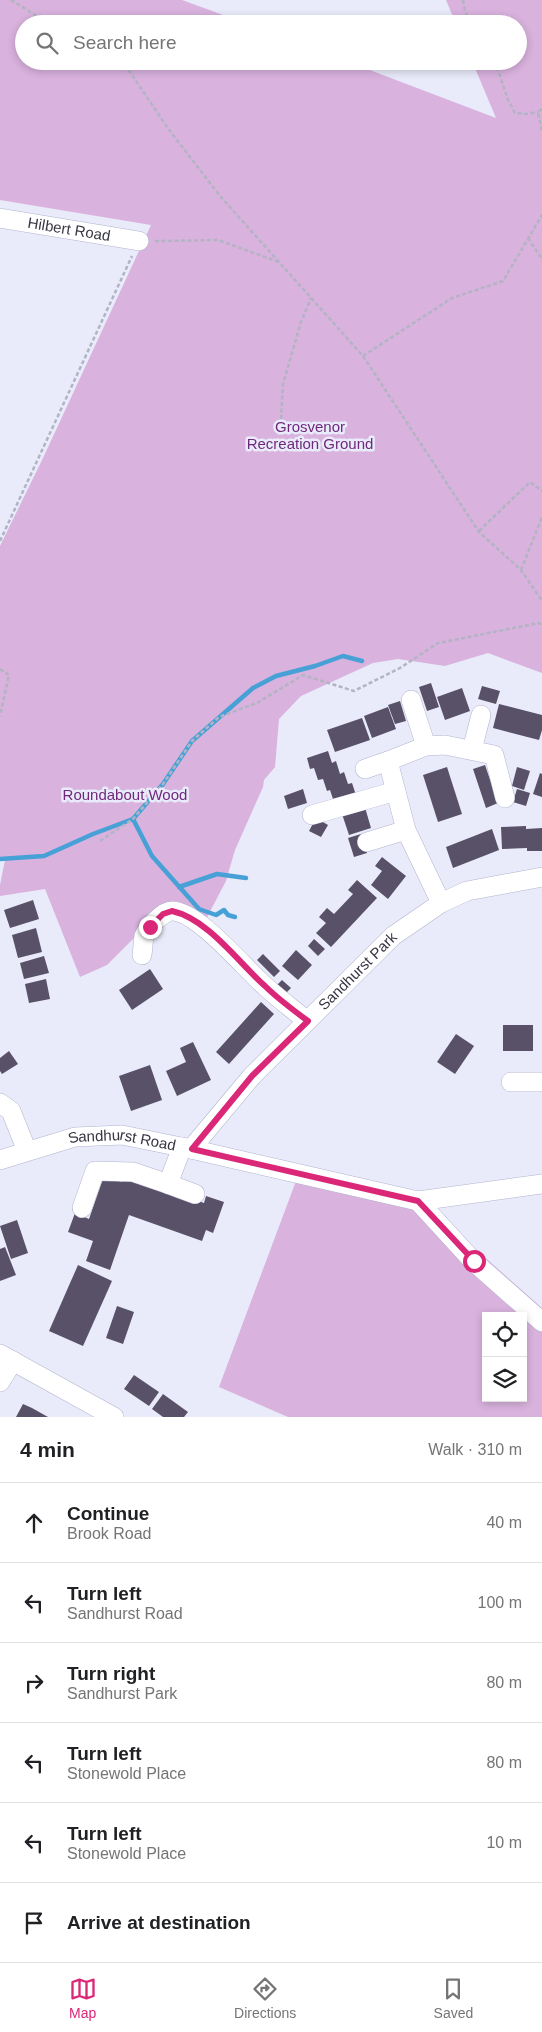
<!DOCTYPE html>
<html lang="en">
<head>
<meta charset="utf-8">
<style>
  body { margin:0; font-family:Arial,sans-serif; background:#f6f6f6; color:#202124 }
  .controls { position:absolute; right:15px; bottom:15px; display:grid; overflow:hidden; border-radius:0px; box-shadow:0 2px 8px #0003 }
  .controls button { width:45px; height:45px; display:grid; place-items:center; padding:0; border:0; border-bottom:1px solid #e0e0e0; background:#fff; color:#202124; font:25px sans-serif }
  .stop { position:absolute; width:15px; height:15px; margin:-11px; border:4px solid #db2777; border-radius:50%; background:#fff }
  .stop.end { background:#db2777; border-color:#fff; box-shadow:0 1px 5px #0008 }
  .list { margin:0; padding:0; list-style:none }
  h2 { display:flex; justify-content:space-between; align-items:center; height:65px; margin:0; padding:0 20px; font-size:21px }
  h2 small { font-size:16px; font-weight:400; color:#757577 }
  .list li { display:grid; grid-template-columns:32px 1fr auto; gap:15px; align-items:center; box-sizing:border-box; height:80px; padding:0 20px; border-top:1px solid #e0e0e0 }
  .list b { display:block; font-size:19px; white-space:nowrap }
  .list p { margin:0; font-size:16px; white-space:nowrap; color:#757577 }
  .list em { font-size:16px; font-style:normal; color:#757577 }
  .icon { flex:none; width:28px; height:28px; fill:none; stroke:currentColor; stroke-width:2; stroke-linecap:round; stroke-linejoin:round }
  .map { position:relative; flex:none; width:542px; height:1417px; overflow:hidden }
  .search { position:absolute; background:#fff; box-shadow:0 2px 8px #0003; left:15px; right:15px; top:15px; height:55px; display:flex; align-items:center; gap:12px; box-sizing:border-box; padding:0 18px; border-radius:28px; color:#757577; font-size:19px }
  .sheet { height:545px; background:#fff }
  nav { display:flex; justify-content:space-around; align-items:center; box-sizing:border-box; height:70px; border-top:1px solid #e0e0e0; background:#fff; font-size:14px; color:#757577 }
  nav a { display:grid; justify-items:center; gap:2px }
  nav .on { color:#db2777 }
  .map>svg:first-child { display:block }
  .green { fill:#d9b2de; fill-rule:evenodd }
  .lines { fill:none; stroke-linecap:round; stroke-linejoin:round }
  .stream { stroke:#47a1d6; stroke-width:4.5 }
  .building { fill:#595167 }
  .minor-casing { stroke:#b1b4ce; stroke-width:20 }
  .path { stroke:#b2b4c3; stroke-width:2.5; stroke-dasharray:4 2.5; stroke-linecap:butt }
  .minor { stroke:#fff; stroke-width:19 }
  .route { stroke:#db2777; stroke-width:6 }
  .labels { text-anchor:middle; stroke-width:5; stroke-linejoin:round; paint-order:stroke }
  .street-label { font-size:15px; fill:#363742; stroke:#e9ebfb }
  .park-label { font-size:15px; fill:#70297a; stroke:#e9ebfb }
</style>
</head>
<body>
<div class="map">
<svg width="542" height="1417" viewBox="0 0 542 1417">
  <rect width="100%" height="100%" fill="#e9ebfb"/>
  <g class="green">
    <polygon points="0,0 182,0 248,24 24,24 24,61 346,61 496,118 472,61 518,61 518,24 456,24 446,0 542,0 542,673 488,653 445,666 398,659 373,663 301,696 279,719 275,767 264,780 263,787 235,850 226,881 204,923 154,918 107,965 80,977 45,889 0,896 0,885 5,860 0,859 0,546 43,458 151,225 0,200"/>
    <path d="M296,1181L428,1207L542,1308V1417H288L219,1387ZM486,1316H523V1398H486Z"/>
  </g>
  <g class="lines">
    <g class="stream">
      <polyline points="133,819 152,856 199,909 216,915 224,910 228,915 235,917"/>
      <polyline points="0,859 44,856 93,834 133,819 163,784 192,741 253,688 276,676 315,666 343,656 362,661"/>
      <polyline points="179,887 217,874 246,878"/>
    </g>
  </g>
  <g class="building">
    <polygon points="431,683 439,707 427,711 419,687"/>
    <polygon points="482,686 500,691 496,704 478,699"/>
    <polygon points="462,688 470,711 445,720 437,697"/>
    <polygon points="400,701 406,721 395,724 388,705"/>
    <polygon points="499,704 542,715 542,730 539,740 493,728"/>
    <polygon points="388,707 396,729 372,738 364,716"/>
    <polygon points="362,718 370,740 335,752 327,730"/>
    <polygon points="328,751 332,763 336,761 340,774 344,772 348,784 352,783 356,795 334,802 330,790 327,791 323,779 318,780 314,768 310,769 307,758"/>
    <polygon points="485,765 498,803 486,808 473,769"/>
    <polygon points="447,767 462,814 438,822 423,775"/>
    <polygon points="517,767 530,771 524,790 512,786"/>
    <polygon points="540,773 542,774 542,797 533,794"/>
    <polygon points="303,789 307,803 288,809 284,796"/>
    <polygon points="517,789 530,793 526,806 513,802"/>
    <polygon points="364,804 371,828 349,835 341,811"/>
    <polygon points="316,818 328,825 321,837 309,831"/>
    <polygon points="526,826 526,829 542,828 542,851 527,851 527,848 502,849 501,827"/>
    <polygon points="492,829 499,850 453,868 446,847"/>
    <polygon points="361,834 367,853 354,857 348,838"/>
    <polygon points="382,857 406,876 388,899 371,885 382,871 375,866"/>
    <polygon points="357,880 377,898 331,947 316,933 326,923 319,917 327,908 334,914 353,894 348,890"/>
    <polygon points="33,900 39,919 10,928 4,910"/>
    <polygon points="36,928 42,952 18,958 12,935"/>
    <polygon points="314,939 325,949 318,956 308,946"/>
    <polygon points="296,950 312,965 298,980 282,966"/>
    <polygon points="263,954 280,971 274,977 257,960"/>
    <polygon points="44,956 49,973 24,979 20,963"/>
    <polygon points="150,969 163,989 132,1010 119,990"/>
    <polygon points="46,979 50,999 29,1003 25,984"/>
    <polygon points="282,980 291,988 284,995 275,987"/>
    <polygon points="261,1002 274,1014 229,1064 216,1052"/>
    <rect x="503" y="1025" width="30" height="26"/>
    <polygon points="456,1034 474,1046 455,1074 437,1062"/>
    <polygon points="193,1042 211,1080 177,1096 166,1071 186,1062 180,1048"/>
    <polygon points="9,1051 18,1064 2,1074 0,1071 0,1058"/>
    <polygon points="150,1065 162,1100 131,1111 119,1076"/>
    <polygon points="125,1175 204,1203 206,1196 224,1202 213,1233 206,1230 202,1241 129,1215 110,1270 86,1261 93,1241 68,1232 75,1213 89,1219 104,1176 122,1182"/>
    <polygon points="17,1220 28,1253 11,1259 0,1226"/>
    <polygon points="5,1247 16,1275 0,1281 0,1249"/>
    <polygon points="78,1265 112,1281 83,1346 49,1331"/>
    <polygon points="117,1306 134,1312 123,1344 106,1338"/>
    <polygon points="134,1375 159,1392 149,1406 124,1389"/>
    <polygon points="163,1394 188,1412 184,1417 163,1417 152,1409"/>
    <polygon points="23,1404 32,1408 48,1417 16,1417"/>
  </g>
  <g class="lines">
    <g class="minor-casing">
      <g id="minor">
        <path id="s1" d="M0,218L139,241"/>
        <polyline points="411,700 426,746"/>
        <polyline points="472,750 481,715"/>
        <polyline points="365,769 388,761"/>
        <polyline points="312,815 396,791"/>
        <polyline points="367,842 406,830"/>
        <polyline points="441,903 406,830 388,761 426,746 445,745 494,755 505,798"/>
        <path d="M142,955C143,949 143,942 144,936C147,928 163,911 172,911C198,911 246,970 266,987C279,999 294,1010 307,1021"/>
        <polyline points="511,1082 542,1082"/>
        <polyline points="0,1103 11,1111 27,1151"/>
        <path id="s2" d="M191,1149L252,1076L393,936L441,903L467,891L542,877"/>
        <path id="s3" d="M0,1160L75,1137L122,1135L191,1149L418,1201L542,1184"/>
        <polyline points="168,1184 195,1194"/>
        <polyline points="418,1201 473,1261 542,1322"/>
        <polyline points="82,1208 95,1171 133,1172 168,1184 182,1147"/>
        <polyline points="0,1354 114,1417"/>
        <polyline points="0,1382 13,1361"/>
      </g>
    </g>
    <g class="path">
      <polyline points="11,0 50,24"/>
      <polyline points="463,0 465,11 471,24"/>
      <polyline points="111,61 130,72 167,127 220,196 363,356 479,532 521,570 542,601"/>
      <polyline points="495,61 508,100 515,113 526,114 538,112"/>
      <polyline points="542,109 538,112 542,132"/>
      <polyline points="528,238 542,259"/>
      <polyline points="155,241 218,240 279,262"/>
      <polyline points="363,356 452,298 503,281 542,215"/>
      <polyline points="281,419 283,384 301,322 311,298"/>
      <polyline points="479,531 530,482 542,491"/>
      <polyline points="0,541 132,256"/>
      <polyline points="521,570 542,517"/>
      <polyline points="0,669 9,675 0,716"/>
      <polyline points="100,841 133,819 163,784 192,741 219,717 257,703 303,675 354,691 400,668 438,643 539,623 542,625"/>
    </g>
    <use href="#minor" class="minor"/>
  </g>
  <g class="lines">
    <path class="route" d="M150,927L163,914L172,911C208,919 238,962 265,986C278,999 293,1010 308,1021L252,1076L192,1149L418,1201L474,1261"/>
  </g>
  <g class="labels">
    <g class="street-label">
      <text dy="5" stroke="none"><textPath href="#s1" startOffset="70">Hilbert Road</textPath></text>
      <text dy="5" stroke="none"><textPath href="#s2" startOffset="244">Sandhurst Park</textPath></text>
      <text dy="5" stroke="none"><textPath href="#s3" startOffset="126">Sandhurst Road</textPath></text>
    </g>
    <g class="park-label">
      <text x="310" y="432">Grosvenor<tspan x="310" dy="17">Recreation Ground</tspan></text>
      <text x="125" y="800">Roundabout Wood</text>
    </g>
  </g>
</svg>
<div class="controls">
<button><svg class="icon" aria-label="locate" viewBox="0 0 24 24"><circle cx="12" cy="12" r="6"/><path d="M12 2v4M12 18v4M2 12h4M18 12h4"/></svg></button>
<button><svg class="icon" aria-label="layers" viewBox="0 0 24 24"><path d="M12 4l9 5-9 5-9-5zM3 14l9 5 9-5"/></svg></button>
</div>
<div class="stop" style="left:474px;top:1261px"></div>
<div class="stop end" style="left:150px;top:927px"></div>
<div class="search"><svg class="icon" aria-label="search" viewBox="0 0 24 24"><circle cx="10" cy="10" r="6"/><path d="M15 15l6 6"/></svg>Search here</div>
</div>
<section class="sheet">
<h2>4 min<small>Walk · 310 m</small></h2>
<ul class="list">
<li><svg class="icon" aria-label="ahead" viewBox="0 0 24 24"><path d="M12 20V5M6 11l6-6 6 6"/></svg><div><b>Continue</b><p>Brook Road</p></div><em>40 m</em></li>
<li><svg class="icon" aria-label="left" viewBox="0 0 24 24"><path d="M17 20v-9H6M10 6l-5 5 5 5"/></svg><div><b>Turn left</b><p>Sandhurst Road</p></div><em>100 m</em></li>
<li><svg class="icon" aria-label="right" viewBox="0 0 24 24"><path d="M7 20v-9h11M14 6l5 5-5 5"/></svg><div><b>Turn right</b><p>Sandhurst Park</p></div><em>80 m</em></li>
<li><svg class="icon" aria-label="left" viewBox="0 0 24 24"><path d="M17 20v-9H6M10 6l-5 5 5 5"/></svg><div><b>Turn left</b><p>Stonewold Place</p></div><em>80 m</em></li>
<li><svg class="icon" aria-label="left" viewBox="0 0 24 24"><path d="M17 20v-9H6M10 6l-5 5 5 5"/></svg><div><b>Turn left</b><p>Stonewold Place</p></div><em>10 m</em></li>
<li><svg class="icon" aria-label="arrive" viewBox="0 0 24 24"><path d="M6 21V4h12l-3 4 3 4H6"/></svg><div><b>Arrive at destination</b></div></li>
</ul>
</section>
<nav>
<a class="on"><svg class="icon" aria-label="map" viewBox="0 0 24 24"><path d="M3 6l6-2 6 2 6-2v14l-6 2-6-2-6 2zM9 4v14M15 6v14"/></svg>Map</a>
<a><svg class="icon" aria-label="directions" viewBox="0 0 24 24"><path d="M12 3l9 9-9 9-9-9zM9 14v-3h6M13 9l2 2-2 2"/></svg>Directions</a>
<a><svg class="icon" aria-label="saved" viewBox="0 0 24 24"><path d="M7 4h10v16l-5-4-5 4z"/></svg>Saved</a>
</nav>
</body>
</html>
